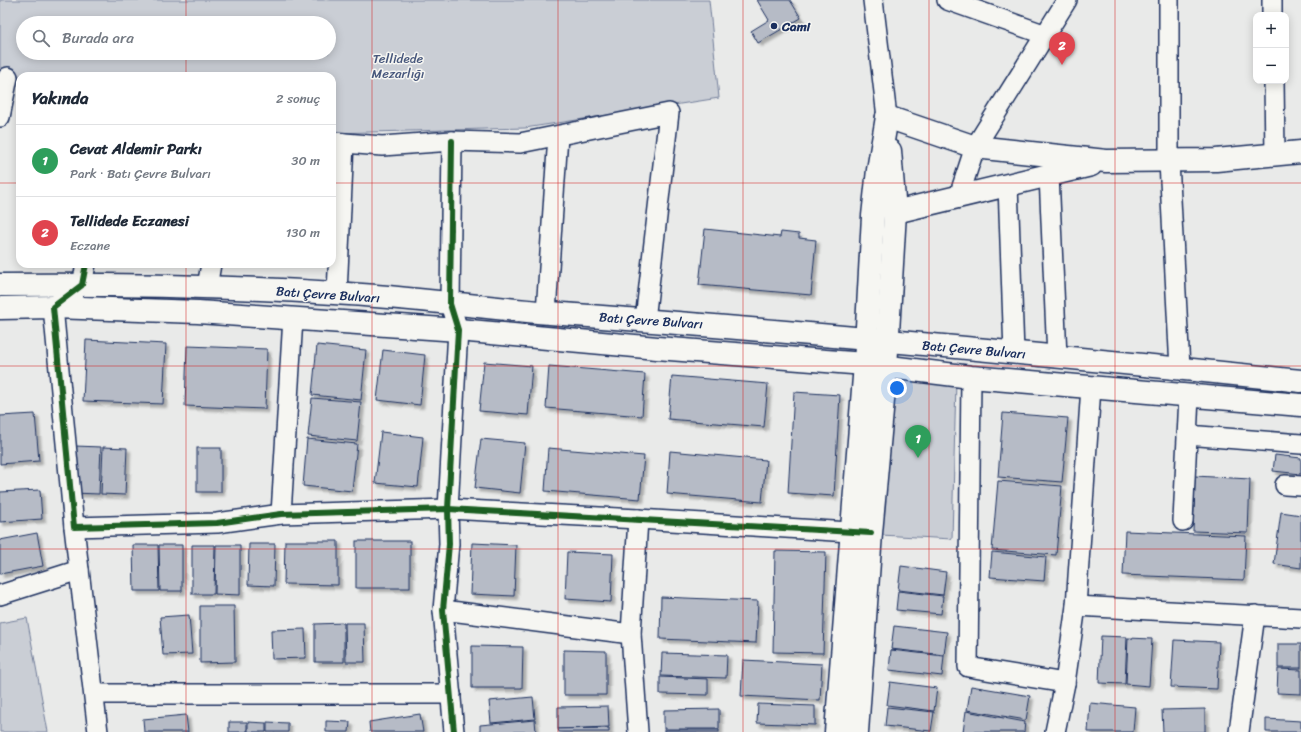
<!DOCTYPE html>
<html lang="tr">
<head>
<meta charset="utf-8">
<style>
  body { margin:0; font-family:Sriracha,sans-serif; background:#f2f2f3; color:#1f2937 }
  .controls { position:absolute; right:12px; top:12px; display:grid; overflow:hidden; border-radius:8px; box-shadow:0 2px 10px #0003 }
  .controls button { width:36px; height:36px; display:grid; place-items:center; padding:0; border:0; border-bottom:1px solid #e0e1e3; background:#fff; color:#1f2937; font:20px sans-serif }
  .you { position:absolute; left:897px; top:388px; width:14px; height:14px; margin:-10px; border:3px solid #fff; border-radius:50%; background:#1a73e8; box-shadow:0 0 0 6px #1a73e833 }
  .badge { display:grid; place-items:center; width:26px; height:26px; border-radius:50%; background:#1a73e8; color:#fff; font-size:13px; font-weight:700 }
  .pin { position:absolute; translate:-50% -33px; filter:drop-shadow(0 1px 2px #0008) }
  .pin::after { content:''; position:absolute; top:21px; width:14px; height:12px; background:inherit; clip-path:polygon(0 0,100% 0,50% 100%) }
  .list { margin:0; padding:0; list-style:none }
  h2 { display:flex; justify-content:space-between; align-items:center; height:52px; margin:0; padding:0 16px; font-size:17px }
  h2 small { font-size:13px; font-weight:400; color:#747a83 }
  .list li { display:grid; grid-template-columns:26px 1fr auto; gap:12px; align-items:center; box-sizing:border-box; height:72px; padding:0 16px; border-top:1px solid #e0e1e3 }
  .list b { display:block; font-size:15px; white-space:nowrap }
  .list p { margin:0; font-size:13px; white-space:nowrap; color:#747a83 }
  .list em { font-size:13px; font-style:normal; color:#747a83 }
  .icon { flex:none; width:22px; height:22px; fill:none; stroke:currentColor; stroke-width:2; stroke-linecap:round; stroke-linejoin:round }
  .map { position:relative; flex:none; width:1301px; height:732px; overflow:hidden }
  .search { position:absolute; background:#fff; box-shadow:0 2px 10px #0003; left:16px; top:16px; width:320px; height:44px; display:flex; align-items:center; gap:10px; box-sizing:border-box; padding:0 14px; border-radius:22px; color:#747a83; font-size:15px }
  .panel { position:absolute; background:#fff; box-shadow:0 2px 10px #0003; left:16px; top:72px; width:320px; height:196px; border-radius:12px }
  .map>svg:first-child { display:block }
  .green { fill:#caced5; stroke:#727e9a; fill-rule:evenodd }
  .building { fill:#b6bbc6; stroke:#1b2f5e; filter:url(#shadow) }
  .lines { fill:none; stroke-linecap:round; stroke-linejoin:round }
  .minor-casing { stroke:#1b2f5e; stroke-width:22 }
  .major-casing { stroke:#1b2f5e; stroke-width:25 }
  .minor { stroke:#f6f6f2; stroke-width:19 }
  .major { stroke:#f6f6f2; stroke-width:22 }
  .cycleway-casing { stroke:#f6f6f2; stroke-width:8 }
  .cycleway { stroke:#1b5e20; stroke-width:6 }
  .grid { fill:none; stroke:#d62828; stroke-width:1; stroke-opacity:0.55 }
  .poi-dot { fill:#1b2f5e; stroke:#f6f6f2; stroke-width:1.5 }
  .labels { text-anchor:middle; stroke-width:3; stroke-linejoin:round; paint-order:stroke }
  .poi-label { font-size:13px; font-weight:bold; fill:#1b2f5e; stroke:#f6f6f2; text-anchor:start }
  .park-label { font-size:13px; fill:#47577c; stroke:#f6f6f2 }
  .street-label { font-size:13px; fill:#1b2f5e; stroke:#f6f6f2 }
</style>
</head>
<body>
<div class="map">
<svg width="1301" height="732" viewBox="0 0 1301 732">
  <defs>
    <filter id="shadow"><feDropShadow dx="3.5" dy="3.5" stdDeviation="1" flood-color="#0004"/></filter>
  </defs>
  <rect width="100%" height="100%" fill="#e9eae9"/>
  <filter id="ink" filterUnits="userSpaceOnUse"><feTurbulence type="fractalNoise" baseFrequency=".025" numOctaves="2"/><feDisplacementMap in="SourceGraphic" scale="8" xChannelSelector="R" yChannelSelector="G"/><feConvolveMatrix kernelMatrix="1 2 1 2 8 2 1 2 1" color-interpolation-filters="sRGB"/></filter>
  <g filter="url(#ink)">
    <g class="green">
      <path d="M0,0H709L719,98L525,128L332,133V76H20L0,74ZM23,23H329V53H23Z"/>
      <polygon points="885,379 956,381 952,539 881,535"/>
      <polygon points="27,618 48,732 0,732 0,623"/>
    </g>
    <g class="building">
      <polygon points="757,0 790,0 801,18 758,43 751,31 769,20"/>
      <polygon points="705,229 780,237 781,232 799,234 799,238 816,240 811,295 699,285"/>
      <polygon points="86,340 166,344 163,404 83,401"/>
      <polygon points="317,345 366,350 361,400 312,395"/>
      <polygon points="187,346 267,349 265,409 185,406"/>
      <polygon points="383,350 425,355 420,405 377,400"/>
      <polygon points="484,362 532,366 528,415 479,411"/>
      <polygon points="549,366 645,374 642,416 546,408"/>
      <polygon points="672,376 768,384 764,427 668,419"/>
      <polygon points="794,392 840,395 834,496 788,493"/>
      <polygon points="312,398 361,402 357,441 308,436"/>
      <polygon points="1003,413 1068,418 1062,482 998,477"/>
      <polygon points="35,414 39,461 0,464 0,416"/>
      <polygon points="381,432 423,437 418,487 375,483"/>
      <polygon points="307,439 357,444 352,491 303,486"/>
      <polygon points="481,439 525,443 520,493 475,488"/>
      <polygon points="75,446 101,447 99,494 73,493"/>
      <polygon points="103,447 127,448 125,495 101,494"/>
      <rect x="197" y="448" width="24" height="44"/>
      <polygon points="548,448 644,456 640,499 545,491"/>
      <polygon points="670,451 766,460 762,502 667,494"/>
      <polygon points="1275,455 1301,458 1301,474 1273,471"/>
      <polygon points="1195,476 1250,479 1248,533 1193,531"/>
      <polygon points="998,481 1062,486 1056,555 992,550"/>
      <polygon points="40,490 42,519 0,522 0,492"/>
      <polygon points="1281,512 1301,515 1301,568 1274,564"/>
      <polygon points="1125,531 1246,536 1244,580 1123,575"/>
      <polygon points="37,533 43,566 0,574 0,540"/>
      <polygon points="285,541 338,541 338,585 284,584"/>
      <rect x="356" y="541" width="54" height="47"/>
      <polygon points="472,543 516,545 514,596 470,594"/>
      <polygon points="249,544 275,544 274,586 248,585"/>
      <polygon points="133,545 158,545 159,591 134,591"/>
      <polygon points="159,545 182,545 182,591 160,591"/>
      <polygon points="192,545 215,545 214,594 192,594"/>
      <polygon points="216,545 240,545 240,595 215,594"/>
      <polygon points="775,551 826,552 823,653 773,652"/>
      <polygon points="567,552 613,554 611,602 565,599"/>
      <polygon points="992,552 1046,557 1044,581 990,577"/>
      <polygon points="901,566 946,572 943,595 898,590"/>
      <polygon points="898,591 943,596 941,614 896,610"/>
      <polygon points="661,597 758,601 756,643 660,639"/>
      <polygon points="200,606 234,606 235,662 200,663"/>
      <polygon points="189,615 192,654 163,655 160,617"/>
      <polygon points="344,623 344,662 315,662 315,624"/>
      <polygon points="345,623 364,623 365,662 346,662"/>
      <polygon points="894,626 947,632 944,655 891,649"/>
      <polygon points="305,629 306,658 272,659 271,630"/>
      <polygon points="1101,636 1127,637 1125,684 1099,683"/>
      <polygon points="1128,638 1152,639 1149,686 1126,684"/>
      <polygon points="1174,640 1219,642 1217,689 1171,687"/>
      <rect x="1278" y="644" width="23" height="24"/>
      <polygon points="472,646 523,647 522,688 472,688"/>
      <polygon points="564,650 606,651 606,695 564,695"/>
      <polygon points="891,650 944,656 942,676 889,670"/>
      <polygon points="662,653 727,655 726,678 661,676"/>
      <polygon points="743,660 822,664 820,700 741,696"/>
      <polygon points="1278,669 1301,670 1301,694 1277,693"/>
      <polygon points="660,677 708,679 708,695 660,694"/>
      <polygon points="890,682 937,688 934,711 887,705"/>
      <polygon points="971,686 1030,696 1026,720 967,710"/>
      <polygon points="533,697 535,719 491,723 489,701"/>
      <polygon points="1090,703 1135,707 1133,732 1088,732"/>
      <polygon points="758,704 815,706 815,725 757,723"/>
      <polygon points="608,706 609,727 558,729 558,707"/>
      <polygon points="887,707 934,712 931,731 885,726"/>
      <polygon points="719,709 719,729 664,729 664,710"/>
      <polygon points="1205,709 1205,732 1163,732 1162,710"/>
      <polygon points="966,711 1025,722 1024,732 963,732"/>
      <polygon points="420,714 423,732 370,732 369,722"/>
      <polygon points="186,715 188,732 144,732 143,719"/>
      <polygon points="1266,719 1301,721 1301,732 1266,732"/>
      <polygon points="535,720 536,732 480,732 480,725"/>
      <polygon points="326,721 350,722 349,732 326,732"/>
      <rect x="229" y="722" width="18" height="10"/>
      <polygon points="248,722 266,723 266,732 248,732"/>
      <polygon points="267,722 288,723 288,732 267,732"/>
      <polygon points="609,728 609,732 559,732 558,729"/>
      <rect x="664" y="730" width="55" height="2"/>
    </g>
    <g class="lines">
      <g class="minor-casing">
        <g id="minor">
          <polyline points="873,0 887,117"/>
          <polyline points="947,0 1046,35"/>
          <polyline points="1169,0 1169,162 1180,368"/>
          <polyline points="1272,0 1272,15"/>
          <polyline points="1274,81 1275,155"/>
          <polyline points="0,117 8,77"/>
          <polyline points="452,141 450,304 458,330 448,509 449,544 443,610 454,732"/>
          <polyline points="332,142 382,146 452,141 520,143 669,113 645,320"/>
          <polyline points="1049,175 1057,357"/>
          <polyline points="1008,185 1014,353"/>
          <polyline points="959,196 975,147 1067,0"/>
          <polyline points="86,264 82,285 53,307 74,527 217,523 281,514 448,509 638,519 866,533"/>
          <polyline points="207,287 211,264"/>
          <polyline points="337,293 344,143"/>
          <polyline points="546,312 558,136"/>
          <polyline points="971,377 968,667 1065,683"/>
          <polyline points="1187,435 1301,444"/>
          <polyline points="1285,485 1301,486"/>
          <polyline points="281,514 293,318"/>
          <polyline points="638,519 631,634 638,732"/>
          <polyline points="1183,521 1189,396"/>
          <polyline points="74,527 98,732"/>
          <polyline points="0,595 79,570"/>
          <polyline points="1076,606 1301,618"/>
          <polyline points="443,610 631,634"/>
          <polyline points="95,694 451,694"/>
          <polyline points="1055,732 1065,683 1076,606 1091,387"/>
          <polyline points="1239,732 1255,615"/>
        </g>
      </g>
      <g class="major-casing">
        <g id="major">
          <polyline points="887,117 975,147 1106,161 1216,160 1301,152"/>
          <polyline points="895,212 1091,165"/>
          <path d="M0,285C111,284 223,286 334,293C406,297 478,307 550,313C801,332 1051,355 1301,381"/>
          <polyline points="0,308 53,307 198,312 458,330 657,348 865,364 971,377 1301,405"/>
          <polyline points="836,732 865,364 873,216 878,170 887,117"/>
          <polyline points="857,732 871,533 886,367 895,212 890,151"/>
        </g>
      </g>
      <use href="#minor" class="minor"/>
      <use href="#major" class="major"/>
      <g class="cycleway-casing">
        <g id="cycleway">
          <polyline points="452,141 450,304 458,330 448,509 449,544 443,610 454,732"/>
          <polyline points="86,264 82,285 53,307 74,527 217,523 281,514 448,509 871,533"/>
        </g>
      </g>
      <use href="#cycleway" class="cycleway"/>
    </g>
  </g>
  <path class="grid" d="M186,0V23M372,0V732M558,0V732M743,0V732M929,0V732M1115,0V732M186,53V76M0,183H20M332,183H1301M186,264V732M0,366H1301M0,549H1301"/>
  <circle class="poi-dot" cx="774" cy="26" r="4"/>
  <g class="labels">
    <g class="poi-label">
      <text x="782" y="31">Cami</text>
    </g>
    <g class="park-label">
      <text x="398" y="63">Tellidede<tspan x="398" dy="15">Mezarlığı</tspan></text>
    </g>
    <g class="street-label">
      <text transform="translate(328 294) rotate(4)" y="5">Batı Çevre Bulvarı</text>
      <text transform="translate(651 320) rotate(4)" y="5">Batı Çevre Bulvarı</text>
      <text transform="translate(974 349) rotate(5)" y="5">Batı Çevre Bulvarı</text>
    </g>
  </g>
</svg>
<div class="controls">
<button>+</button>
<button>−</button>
</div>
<div class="you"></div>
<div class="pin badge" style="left:918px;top:458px;background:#2e9e5b">1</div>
<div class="pin badge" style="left:1062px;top:65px;background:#e0444e">2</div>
<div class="search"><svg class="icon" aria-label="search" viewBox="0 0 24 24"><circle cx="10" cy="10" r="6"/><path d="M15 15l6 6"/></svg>Burada ara</div>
<section class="panel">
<h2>Yakında<small>2 sonuç</small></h2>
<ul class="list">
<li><span class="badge" style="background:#2e9e5b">1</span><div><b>Cevat Aldemir Parkı</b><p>Park · Batı Çevre Bulvarı</p></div><em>30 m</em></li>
<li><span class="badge" style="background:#e0444e">2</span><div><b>Tellidede Eczanesi</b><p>Eczane</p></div><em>130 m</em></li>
</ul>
</section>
</div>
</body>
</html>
